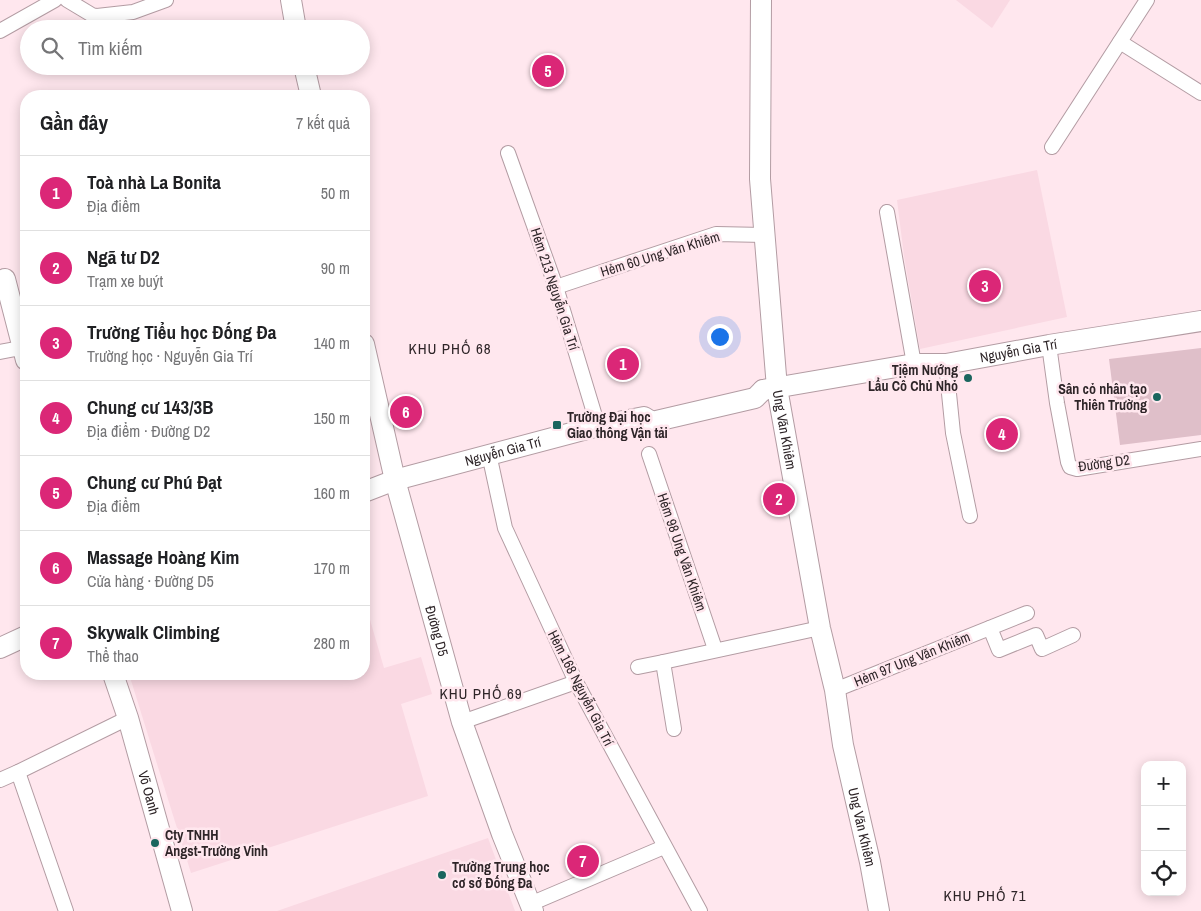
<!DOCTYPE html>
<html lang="vi">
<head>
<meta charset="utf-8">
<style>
  body { margin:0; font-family:"Archivo Narrow",sans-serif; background:#f6f6f6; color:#202124 }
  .controls { position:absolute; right:15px; bottom:15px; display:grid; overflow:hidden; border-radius:10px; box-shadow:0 2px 12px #0003 }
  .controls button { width:45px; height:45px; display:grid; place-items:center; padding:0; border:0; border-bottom:1px solid #e0e0e0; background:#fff; color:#202124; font:25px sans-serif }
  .you { position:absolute; left:719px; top:336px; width:18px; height:18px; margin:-12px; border:4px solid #fff; border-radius:50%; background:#1a73e8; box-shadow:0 0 0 8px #1a73e833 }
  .badge { display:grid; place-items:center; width:32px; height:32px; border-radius:50%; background:#db2777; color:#fff; font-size:16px; font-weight:700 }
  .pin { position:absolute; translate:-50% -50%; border:2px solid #fff; box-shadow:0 1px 5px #0006 }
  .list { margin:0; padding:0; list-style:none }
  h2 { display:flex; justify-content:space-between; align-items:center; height:65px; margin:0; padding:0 20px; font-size:21px }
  h2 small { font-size:16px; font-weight:400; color:#757577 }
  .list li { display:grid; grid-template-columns:32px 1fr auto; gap:15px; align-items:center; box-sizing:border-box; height:75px; padding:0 20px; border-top:1px solid #e0e0e0 }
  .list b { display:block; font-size:19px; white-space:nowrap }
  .list p { margin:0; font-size:16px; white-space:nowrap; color:#757577 }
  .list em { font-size:16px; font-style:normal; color:#757577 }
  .icon { flex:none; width:28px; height:28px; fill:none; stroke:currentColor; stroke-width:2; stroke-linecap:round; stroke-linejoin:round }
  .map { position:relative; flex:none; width:1201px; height:911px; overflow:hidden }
  .search { position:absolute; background:#fff; box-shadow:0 2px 12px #0003; left:20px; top:20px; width:350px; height:55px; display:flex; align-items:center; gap:12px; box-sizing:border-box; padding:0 18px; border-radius:28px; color:#757577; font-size:19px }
  .panel { position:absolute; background:#fff; box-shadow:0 2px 12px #0003; left:20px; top:90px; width:350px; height:590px; border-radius:20px }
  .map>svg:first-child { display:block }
  .built { fill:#fad9e3 }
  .pitch { fill:#dfbfc9 }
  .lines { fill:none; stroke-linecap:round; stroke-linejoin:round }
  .street-casing { stroke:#b39ca3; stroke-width:16 }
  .secondary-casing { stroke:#b39ca3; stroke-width:22 }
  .street { stroke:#fff; stroke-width:14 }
  .secondary { stroke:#fff; stroke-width:20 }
  .poi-dot { fill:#1a655e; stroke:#ffe7ee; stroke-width:2 }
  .labels { text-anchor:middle; stroke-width:5; stroke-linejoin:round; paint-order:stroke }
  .street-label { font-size:14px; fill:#2e2528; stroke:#ffe7ee }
  .poi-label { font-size:14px; font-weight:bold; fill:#2e2528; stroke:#ffe7ee; text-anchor:start }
  .neighbourhood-label { font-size:15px; letter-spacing:1px; fill:#2e2528; stroke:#ffe7ee }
</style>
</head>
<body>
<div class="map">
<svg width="1201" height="911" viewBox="0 0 1201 911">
  <rect width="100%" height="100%" fill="#ffe7ee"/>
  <g class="built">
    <polygon points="956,0 1010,0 992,28"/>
    <polygon points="1037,170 1067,317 920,349 904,256 897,200"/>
    <polygon points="364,599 384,668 421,657 432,694 401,704 428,796 191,873 129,674 364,674"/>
    <polygon points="488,838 515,911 277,911"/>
  </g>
  <polygon class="pitch" points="1201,348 1201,435 1120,445 1109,359"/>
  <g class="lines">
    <g class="street-casing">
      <g id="street">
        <polyline points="67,0 92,15 97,16 133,12 166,0"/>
        <polyline points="0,31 55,0"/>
        <polyline points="1120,42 1201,93"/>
        <polyline points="1052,147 1147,0"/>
        <polyline points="508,153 556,287 598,426"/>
        <polyline points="887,212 914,364"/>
        <polyline points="556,287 716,234 765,235"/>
        <polyline points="1049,345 1057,403 1068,462 1070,467 1077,469 1201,449"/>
        <polyline points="0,352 26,347"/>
        <polyline points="946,364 953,433 970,516"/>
        <polyline points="489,454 505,528 576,682 700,911"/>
        <polyline points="649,454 715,649"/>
        <polyline points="990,628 999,650 1036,635 1042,649 1073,635"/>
        <polyline points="638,667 663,662"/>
        <polyline points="835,690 1027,613"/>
        <polyline points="462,722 576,682"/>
        <polyline points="674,729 663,662 820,628"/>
        <polyline points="18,772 66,911"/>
        <polyline points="0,780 18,772 128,718"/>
        <polyline points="530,904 664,847"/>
      </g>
    </g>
    <g class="secondary-casing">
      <g id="secondary">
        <polyline points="291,0 296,29"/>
        <path id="s1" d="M761,0L760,179L777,388L820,628L835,690L843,745L870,862L879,911"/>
        <polyline points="304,66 311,96"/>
        <polyline points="5,279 26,360"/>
        <path id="s2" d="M364,344L395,480L462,722L502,834L533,911"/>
        <path id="s3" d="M763,390L914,364H946L1049,345L1201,321"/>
        <path id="s4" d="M364,492L395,480L598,426L644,417L652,422L755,398L763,390"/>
        <polyline points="0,648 26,636"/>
        <path id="s5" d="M113,674L128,718L182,911"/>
      </g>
    </g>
    <use href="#street" class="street"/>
    <use href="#secondary" class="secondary"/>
  </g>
  <g class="poi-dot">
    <circle cx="968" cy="378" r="5"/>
    <circle cx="1157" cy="397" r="5"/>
    <rect x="552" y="420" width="10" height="10" rx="2.5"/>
    <circle cx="155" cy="843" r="5"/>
    <circle cx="442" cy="875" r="5"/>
  </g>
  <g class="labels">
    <g class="street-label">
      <text transform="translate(660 254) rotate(-17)" y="5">Hẻm 60 Ung Văn Khiêm</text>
      <text transform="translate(555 289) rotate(72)" y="5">Hẻm 213 Nguyễn Gia Trí</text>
      <text dy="5" stroke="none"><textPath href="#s3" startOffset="259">Nguyễn Gia Trí</textPath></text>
      <text dy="5" stroke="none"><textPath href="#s1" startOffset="431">Ung Văn Khiêm</textPath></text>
      <text dy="5" stroke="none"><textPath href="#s4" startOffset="145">Nguyễn Gia Trí</textPath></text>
      <text transform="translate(1104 463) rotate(-8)" y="5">Đường D2</text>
      <text transform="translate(682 552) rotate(71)" y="5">Hẻm 98 Ung Văn Khiêm</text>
      <text dy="5" stroke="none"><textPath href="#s2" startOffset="296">Đường D5</textPath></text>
      <text transform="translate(912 659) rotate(-22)" y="5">Hẻm 97 Ung Văn Khiêm</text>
      <text transform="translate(581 688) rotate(63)" y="5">Hẻm 168 Nguyễn Gia Trí</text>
      <text dy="5" stroke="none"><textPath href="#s5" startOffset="124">Võ Oanh</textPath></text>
      <text dy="5" stroke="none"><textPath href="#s1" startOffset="836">Ung Văn Khiêm</textPath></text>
    </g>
    <g class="poi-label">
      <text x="958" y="375" text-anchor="end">Tịệm Nướng<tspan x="958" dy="16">Lẩu Cô Chủ Nhỏ</tspan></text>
      <text x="1147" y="394" text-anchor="end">Sân cỏ nhân tạo<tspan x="1147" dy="16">Thiên Trường</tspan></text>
      <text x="567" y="422">Trường Đại học<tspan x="567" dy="16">Giao thông Vận tải</tspan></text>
      <text x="165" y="840">Cty TNHH<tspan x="165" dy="16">Angst-Trường Vinh</tspan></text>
      <text x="452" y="872">Trường Trung học<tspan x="452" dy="16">cơ sở Đống Đa</tspan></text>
    </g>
    <g class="neighbourhood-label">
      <text x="450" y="354">KHU PHỐ 68</text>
      <text x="481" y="699">KHU PHỐ 69</text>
      <text x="985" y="901">KHU PHỐ 71</text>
    </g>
  </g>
</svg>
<div class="controls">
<button>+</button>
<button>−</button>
<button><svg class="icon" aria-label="locate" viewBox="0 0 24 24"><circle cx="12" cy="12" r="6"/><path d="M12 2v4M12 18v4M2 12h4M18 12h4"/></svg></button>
</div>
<div class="you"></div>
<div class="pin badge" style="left:623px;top:364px">1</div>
<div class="pin badge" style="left:779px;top:499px">2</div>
<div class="pin badge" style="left:985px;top:286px">3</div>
<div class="pin badge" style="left:1002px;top:434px">4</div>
<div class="pin badge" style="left:548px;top:71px">5</div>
<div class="pin badge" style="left:406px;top:412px">6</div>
<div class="pin badge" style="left:583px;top:861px">7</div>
<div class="search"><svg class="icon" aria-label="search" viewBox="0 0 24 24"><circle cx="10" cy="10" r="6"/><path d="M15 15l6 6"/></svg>Tìm kiếm</div>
<section class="panel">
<h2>Gần đây<small>7 kết quả</small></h2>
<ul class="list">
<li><span class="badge">1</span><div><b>Toà nhà La Bonita</b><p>Địa điểm</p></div><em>50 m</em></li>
<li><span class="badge">2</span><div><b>Ngã tư D2</b><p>Trạm xe buýt</p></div><em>90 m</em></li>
<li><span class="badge">3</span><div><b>Trường Tiểu học Đống Đa</b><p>Trường học · Nguyễn Gia Trí</p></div><em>140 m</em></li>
<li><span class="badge">4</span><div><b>Chung cư 143/3B</b><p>Địa điểm · Đường D2</p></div><em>150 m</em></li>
<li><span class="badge">5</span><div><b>Chung cư Phú Đạt</b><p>Địa điểm</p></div><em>160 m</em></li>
<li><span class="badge">6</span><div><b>Massage Hoàng Kim</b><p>Cửa hàng · Đường D5</p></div><em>170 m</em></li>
<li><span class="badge">7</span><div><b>Skywalk Climbing</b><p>Thể thao</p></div><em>280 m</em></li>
</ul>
</section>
</div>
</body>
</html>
